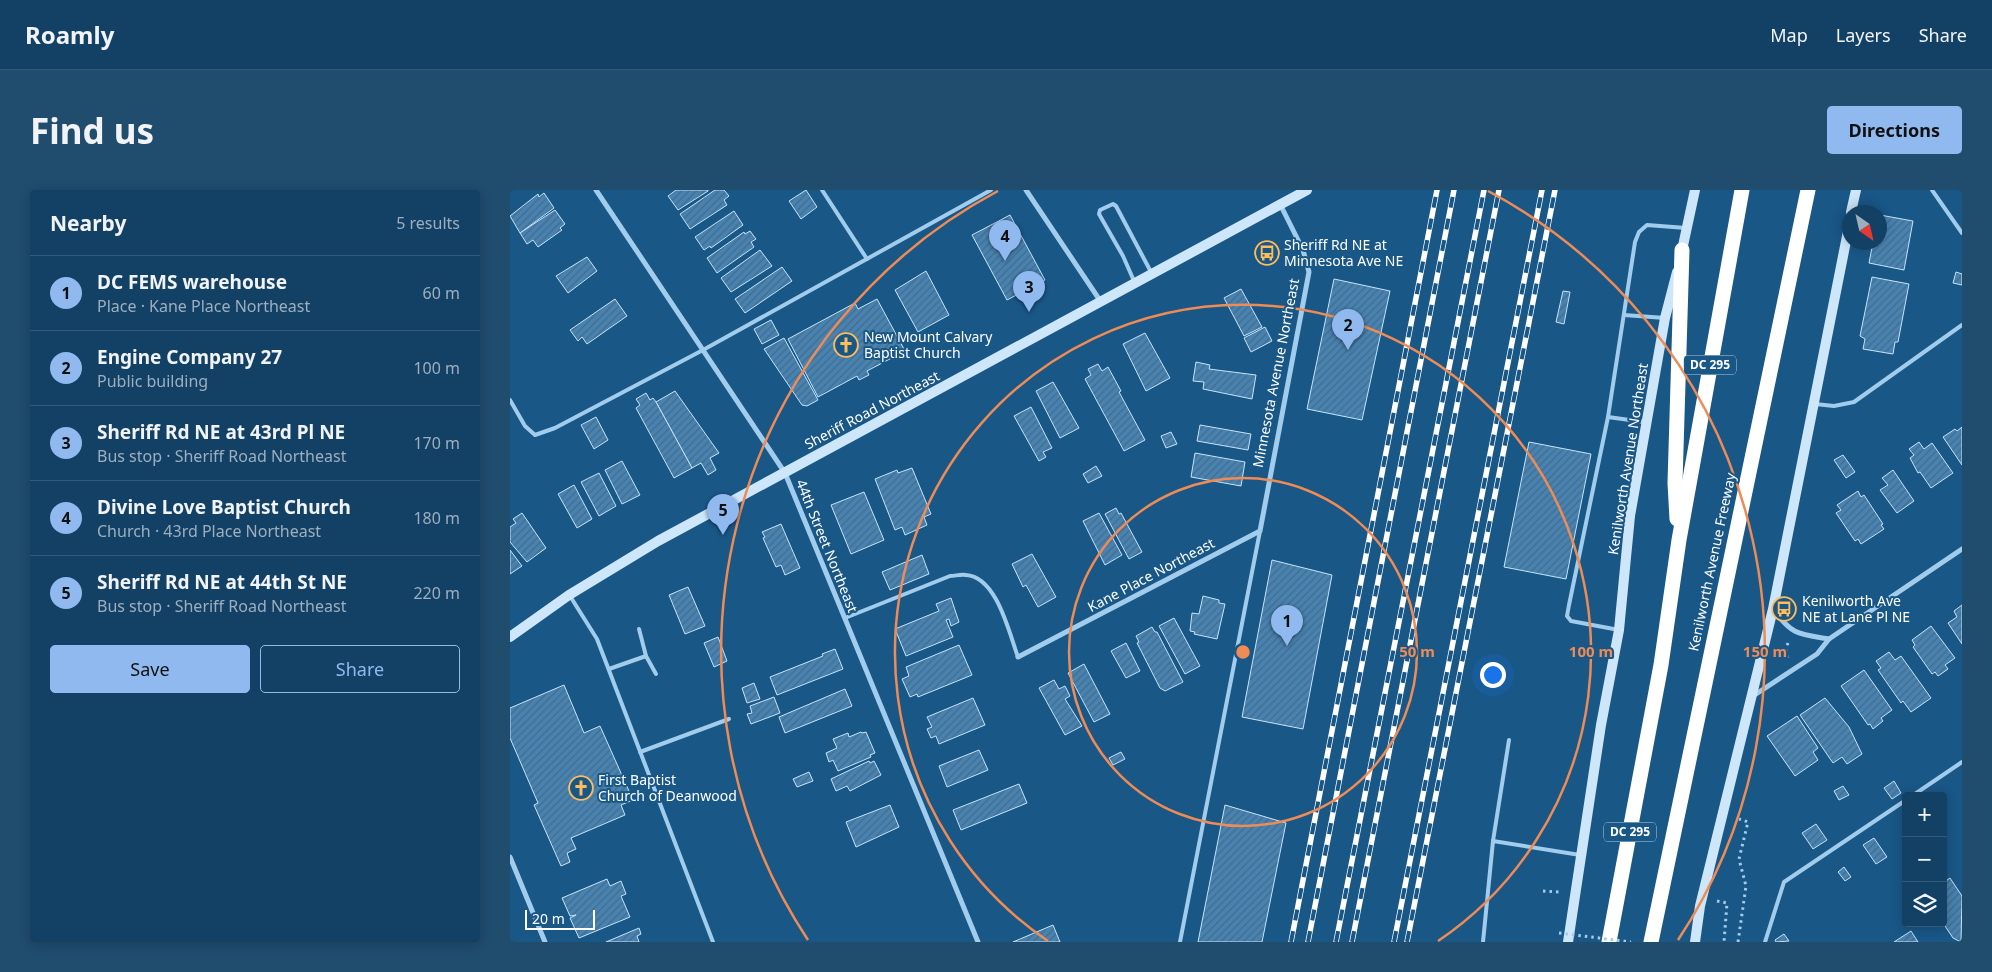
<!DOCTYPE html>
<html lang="en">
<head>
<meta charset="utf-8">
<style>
  body { margin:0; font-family:"Noto Sans",sans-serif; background:#204c6e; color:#f1f3f6 }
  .controls { position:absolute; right:15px; bottom:15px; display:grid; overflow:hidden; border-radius:5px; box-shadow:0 2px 12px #0003 }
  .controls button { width:45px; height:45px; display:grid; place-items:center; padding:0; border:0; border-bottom:1px solid #325a79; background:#134165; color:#f1f3f6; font:25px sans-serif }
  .compass { position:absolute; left:1332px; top:15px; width:45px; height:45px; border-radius:50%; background:#134165; box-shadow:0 2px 12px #0003; rotate:146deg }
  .scale { position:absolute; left:15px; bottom:12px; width:70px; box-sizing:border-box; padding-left:5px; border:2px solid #fff; border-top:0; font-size:14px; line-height:18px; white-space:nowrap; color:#fff; -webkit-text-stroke:4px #195787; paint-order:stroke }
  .you { position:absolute; left:982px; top:484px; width:18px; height:18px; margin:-12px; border:4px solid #fff; border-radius:50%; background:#1a73e8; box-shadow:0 0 0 8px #1a73e833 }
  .badge { display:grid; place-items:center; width:32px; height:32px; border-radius:50%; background:#90b9f0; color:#111; font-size:16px; font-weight:700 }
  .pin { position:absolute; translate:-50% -41px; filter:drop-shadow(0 1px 2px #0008) }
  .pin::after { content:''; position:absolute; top:26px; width:18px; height:15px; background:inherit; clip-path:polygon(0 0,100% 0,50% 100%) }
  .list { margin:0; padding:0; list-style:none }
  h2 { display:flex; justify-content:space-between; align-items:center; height:65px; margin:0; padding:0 20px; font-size:21px }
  h2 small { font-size:16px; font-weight:400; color:#9dafbf }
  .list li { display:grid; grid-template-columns:32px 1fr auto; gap:15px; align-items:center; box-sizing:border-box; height:75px; padding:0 20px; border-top:1px solid #325a79 }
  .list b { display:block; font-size:19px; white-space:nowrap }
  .list p { margin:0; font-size:16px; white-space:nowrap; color:#9dafbf }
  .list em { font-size:16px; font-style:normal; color:#9dafbf }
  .actions { display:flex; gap:10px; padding:15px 20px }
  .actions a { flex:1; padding:11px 0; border:1px solid #90b9f0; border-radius:5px; text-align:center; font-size:18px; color:#90b9f0 }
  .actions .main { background:#90b9f0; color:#111 }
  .icon { flex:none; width:28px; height:28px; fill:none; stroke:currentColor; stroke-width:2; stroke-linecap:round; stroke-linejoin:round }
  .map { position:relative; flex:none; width:1452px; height:752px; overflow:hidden; border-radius:5px }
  header { display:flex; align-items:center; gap:30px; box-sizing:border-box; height:70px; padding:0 25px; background:#134165; border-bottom:1px solid #325a79 }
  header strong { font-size:24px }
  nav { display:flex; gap:28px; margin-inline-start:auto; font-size:18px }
  .intro { display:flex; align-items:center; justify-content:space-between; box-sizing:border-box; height:120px; padding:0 30px }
  h1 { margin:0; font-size:35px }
  .button { padding:12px 22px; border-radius:5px; background:#90b9f0; color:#111; font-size:18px; font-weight:700 }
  main { display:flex; gap:30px; padding:0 30px }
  aside { flex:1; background:#134165; border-radius:5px; box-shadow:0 2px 12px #0003 }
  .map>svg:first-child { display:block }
  .building { fill:url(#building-hatch); stroke:#c6e4f9 }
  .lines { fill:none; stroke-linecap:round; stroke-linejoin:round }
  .path { stroke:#a1ccec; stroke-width:3; stroke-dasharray:2.5 4; stroke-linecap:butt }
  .lane { stroke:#a1ccec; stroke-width:4 }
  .street { stroke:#a1ccec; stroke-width:5 }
  .secondary { stroke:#cde6f9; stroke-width:10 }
  .highway { stroke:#fff; stroke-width:15 }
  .rail-casing { stroke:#fff; stroke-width:5.5 }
  .rail { stroke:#195787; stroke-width:4; stroke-dasharray:11; stroke-linecap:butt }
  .path-bridge { stroke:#a1ccec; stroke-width:3; stroke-dasharray:2.5 4; stroke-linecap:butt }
  .ring { fill:none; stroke:#ef8b55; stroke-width:2.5 }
  .labels { text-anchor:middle; stroke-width:4; stroke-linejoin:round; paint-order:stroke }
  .shield { fill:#195787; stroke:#bacddb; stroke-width:1 }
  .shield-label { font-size:12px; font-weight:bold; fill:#fff }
  .poi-label { font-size:14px; fill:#fff; stroke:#195787; text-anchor:start }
  .street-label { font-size:14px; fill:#fff; stroke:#195787 }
  .centre { fill:#ef8b55; stroke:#195787; stroke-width:2.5 }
  .ring-label { font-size:15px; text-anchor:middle; font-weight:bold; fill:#ef8b55; stroke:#195787; stroke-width:4; stroke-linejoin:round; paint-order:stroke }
</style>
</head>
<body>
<header>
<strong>Roamly</strong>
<nav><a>Map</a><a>Layers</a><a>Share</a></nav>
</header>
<div class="intro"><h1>Find us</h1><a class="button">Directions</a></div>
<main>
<aside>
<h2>Nearby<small>5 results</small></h2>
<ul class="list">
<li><span class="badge">1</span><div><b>DC FEMS warehouse</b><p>Place · Kane Place Northeast</p></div><em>60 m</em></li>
<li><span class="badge">2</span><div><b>Engine Company 27</b><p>Public building</p></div><em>100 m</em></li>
<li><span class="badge">3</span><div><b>Sheriff Rd NE at 43rd Pl NE</b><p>Bus stop · Sheriff Road Northeast</p></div><em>170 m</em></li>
<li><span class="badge">4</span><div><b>Divine Love Baptist Church</b><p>Church · 43rd Place Northeast</p></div><em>180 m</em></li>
<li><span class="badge">5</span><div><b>Sheriff Rd NE at 44th St NE</b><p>Bus stop · Sheriff Road Northeast</p></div><em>220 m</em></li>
</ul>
<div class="actions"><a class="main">Save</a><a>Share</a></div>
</aside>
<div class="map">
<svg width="1452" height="752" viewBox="0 0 1452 752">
  <defs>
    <pattern id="building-hatch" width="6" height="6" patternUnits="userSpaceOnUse" patternTransform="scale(1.25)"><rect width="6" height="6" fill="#4683b2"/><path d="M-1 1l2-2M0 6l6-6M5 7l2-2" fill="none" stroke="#496a84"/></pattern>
  </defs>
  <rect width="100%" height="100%" fill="#195787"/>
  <g class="building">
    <polygon points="166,0 198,0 198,1 168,20 158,6"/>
    <polygon points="205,0 214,0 219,6 214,10 217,15 180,39 170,24"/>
    <polygon points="296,0 307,17 291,29 279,11"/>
    <polygon points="34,3 44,18 10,43 0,26 28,4 29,7"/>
    <polygon points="45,20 55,34 50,38 52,40 28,57 23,50 17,54 10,43"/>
    <polygon points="224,21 233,35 201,58 200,56 194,60 185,47"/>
    <polygon points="500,25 535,90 497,110 462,45"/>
    <polygon points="1370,25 1403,31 1394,80 1359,73 1363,52 1370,52"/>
    <polygon points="240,41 246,49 241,52 244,57 207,83 197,68 234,42 235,44"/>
    <polygon points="250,60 262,76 221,102 211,88"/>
    <polygon points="77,67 87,81 58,103 46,86"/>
    <polygon points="272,77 282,91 235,123 225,109"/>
    <polygon points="416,81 439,125 408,142 385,100"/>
    <polygon points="1446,82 1452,84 1452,95 1443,93"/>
    <polygon points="1362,87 1399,94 1388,152 1385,152 1383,164 1353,159 1355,149 1350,146"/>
    <polygon points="824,89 880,101 852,230 797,219"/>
    <polygon points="731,99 752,137 734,146 714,108"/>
    <polygon points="1053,101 1060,102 1054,134 1046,132"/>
    <polygon points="105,109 117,126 77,154 72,147 68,151 60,140"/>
    <polygon points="367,109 395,161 357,181 359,185 349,190 347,186 308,207 278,149 345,113 348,119"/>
    <polygon points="261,130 269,145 252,154 244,139"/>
    <polygon points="755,137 762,151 741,162 734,148"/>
    <polygon points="635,143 660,188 636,201 613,154"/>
    <polygon points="274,148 308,210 297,216 292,215 254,159"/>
    <polygon points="686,172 700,175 699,179 746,185 742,209 693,199 694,192 683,191"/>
    <polygon points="588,174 592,181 598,177 611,201 609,202 635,250 614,261 575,189 581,185 578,179"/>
    <polygon points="543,192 569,238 550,248 526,201"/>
    <polygon points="165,201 209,263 200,268 206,280 198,285 191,273 182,278 146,212"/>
    <polygon points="136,203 140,210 143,208 146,212 182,278 164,288 126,218 130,215 126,209"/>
    <polygon points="521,217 542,258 533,262 536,267 529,271 504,226"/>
    <polygon points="86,227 98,250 84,259 71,235"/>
    <polygon points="690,235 741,244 738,260 687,251"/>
    <polygon points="1452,237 1452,275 1433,247 1445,239 1447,241"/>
    <polygon points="661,242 667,254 656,258 651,246"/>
    <polygon points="1019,252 1081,264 1056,389 994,377"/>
    <polygon points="1409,252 1414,259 1422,253 1443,283 1421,298 1410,282 1408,283 1400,268 1404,265 1399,259"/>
    <polygon points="685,263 735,272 731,296 681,287"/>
    <polygon points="1333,265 1345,282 1336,288 1324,270"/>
    <polygon points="112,271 130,305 112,314 95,280"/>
    <polygon points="586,276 592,286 578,293 573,284"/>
    <polygon points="402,278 421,324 414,327 417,335 395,345 392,337 385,340 365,289 387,280 388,283"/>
    <polygon points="1383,280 1404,311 1387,323 1370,300 1378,295 1372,288"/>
    <polygon points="89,283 106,316 89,326 71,292"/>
    <polygon points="64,295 82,329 67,338 48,304"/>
    <polygon points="1348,301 1351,307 1354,305 1373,334 1371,335 1374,339 1351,354 1348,349 1345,351 1326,323 1331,320 1327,315"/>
    <polygon points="354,302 374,350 341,364 321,315"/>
    <polygon points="606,318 609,324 611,323 632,362 619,369 595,324"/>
    <polygon points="12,323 36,358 17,372 0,352 0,337 6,333 3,329"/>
    <polygon points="589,323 612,365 595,375 573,331"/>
    <polygon points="271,334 290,378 275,385 271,375 266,377 253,348 255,347 252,342"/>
    <polygon points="0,360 12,376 0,384"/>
    <polygon points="522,364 546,407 528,417 516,395 513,397 502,374"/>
    <polygon points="412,365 419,384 380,400 372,382"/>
    <polygon points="762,370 822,385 793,539 732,527"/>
    <polygon points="178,397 195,436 175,444 159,405"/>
    <polygon points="693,406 709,410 709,413 715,414 707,449 684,444 685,442 680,441 682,423 689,424"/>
    <polygon points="441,408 449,432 441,436 439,429 436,430 443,447 396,466 385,439 429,421 426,414"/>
    <polygon points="1452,415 1452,454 1438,433 1447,427 1444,421"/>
    <polygon points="664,428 690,476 675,484 649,436"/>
    <polygon points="1421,436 1445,468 1435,475 1438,479 1428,486 1425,482 1422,484 1403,457 1405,455 1402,450"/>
    <polygon points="642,437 645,442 647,442 673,492 655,501 650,498 627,453 629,452 626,446"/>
    <polygon points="208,447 217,471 204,477 194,453"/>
    <polygon points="616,453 630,481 616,488 601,461"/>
    <polygon points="449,455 462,485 408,507 407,504 400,507 392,489 399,486 396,477"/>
    <polygon points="325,459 333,479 267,505 260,487 313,466 312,464"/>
    <polygon points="1379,462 1385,470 1391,466 1421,508 1401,522 1393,511 1391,513 1368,480 1371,478 1366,471"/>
    <polygon points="574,474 600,524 584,532 558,483"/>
    <polygon points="1354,480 1382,520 1371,528 1373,531 1363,539 1360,534 1358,535 1331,496"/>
    <polygon points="544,490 549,499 555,496 560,506 555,509 572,536 555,545 529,498"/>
    <polygon points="244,493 250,509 237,513 232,498"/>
    <polygon points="54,495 74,543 90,536 123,610 111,615 115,625 61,648 66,659 57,663 60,672 51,676 24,615 28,613 0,548 0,518"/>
    <polygon points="335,499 342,516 275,543 269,527"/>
    <polygon points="264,507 270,523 241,534 237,524 242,523 240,516"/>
    <polygon points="463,508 475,535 429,554 426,546 421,548 417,539 422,537 417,527"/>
    <polygon points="1315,508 1339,537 1352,564 1337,574 1332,567 1323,573 1290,525"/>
    <polygon points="1287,526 1308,558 1303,562 1308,570 1285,586 1257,546"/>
    <polygon points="351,542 352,543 356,542 365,563 360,565 361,567 328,581 323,570 319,572 316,563 327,558 323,549 338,543 339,547"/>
    <polygon points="469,560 478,580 437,597 429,576"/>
    <polygon points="611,562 615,569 603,575 599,568"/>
    <polygon points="359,571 360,573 364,571 371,585 340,601 337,596 326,601 321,589"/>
    <polygon points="299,582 303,591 287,597 283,589"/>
    <polygon points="1384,591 1391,603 1382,609 1374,598"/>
    <polygon points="509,594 517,613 451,640 443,620"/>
    <polygon points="1333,596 1339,605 1329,610 1324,601"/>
    <polygon points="380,615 389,637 346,657 336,632"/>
    <polygon points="715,615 776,633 752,752 688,752"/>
    <polygon points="1306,634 1317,650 1303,659 1292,643"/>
    <polygon points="1364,648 1377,667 1366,674 1353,655"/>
    <polygon points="1334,677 1341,687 1335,691 1328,682"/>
    <polygon points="1440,688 1452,706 1451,752 1443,748 1433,733 1433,693"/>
    <polygon points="97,689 100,696 111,691 116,704 111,706 120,727 69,748 60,728 66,725 60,726 52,708"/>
    <polygon points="543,735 550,752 503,752"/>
    <polygon points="129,738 131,744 127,746 129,752 96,752"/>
    <polygon points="1401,741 1408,752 1384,752"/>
    <polygon points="1274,744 1279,751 1266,752 1265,750"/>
  </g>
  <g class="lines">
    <g class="path">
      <polyline points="1277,468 1276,458 1278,453"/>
      <polyline points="1033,701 1050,702"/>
      <polyline points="1207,711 1217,713 1214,752"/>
      <polyline points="1228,752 1236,696 1229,669 1238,632 1229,629"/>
    </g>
    <g class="lane">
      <polyline points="312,0 357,69"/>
      <polyline points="1422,0 1452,43"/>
      <polyline points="624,91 613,66 589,24 590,20 603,14 606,16 641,82"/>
      <polyline points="1114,125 1155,128"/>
      <polyline points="0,210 15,236 25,245 45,238 193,160 481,0"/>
      <polyline points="1305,214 1324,216 1344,212 1452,135"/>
      <polyline points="1098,227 1134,232"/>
      <polyline points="60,406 87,449 203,752"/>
      <path d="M335,428L440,386C445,386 451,384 456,385C487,387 499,443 508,467"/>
      <polyline points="129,439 136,466 146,484"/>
      <polyline points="1109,440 1061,431 1057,426 1059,415 1098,227 1125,52 1129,42 1137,35 1176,38"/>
      <polyline points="99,479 136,466"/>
      <polyline points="130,562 219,529"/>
      <polyline points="1402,606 1452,572"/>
      <polyline points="983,651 999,550"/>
      <polyline points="670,752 750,341"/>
      <polyline points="973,752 983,651 1070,665"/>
      <polyline points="1255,752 1274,692 1396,610"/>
    </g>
    <g class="street">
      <polyline points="86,0 275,283 468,752"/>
      <polyline points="516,0 591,112"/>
      <path d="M1263,419C1282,445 1288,444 1319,449"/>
      <polyline points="508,467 750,341 799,82 793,60 771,16"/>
      <polyline points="1243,506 1307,464 1319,449 1452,359"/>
      <polyline points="0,667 35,752"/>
    </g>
    <g class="secondary">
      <polyline points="1341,22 1346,0"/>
      <polyline points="1171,65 1185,0"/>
      <polyline points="0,447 59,405 148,351 797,0"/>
      <polyline points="1058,752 1091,535 1109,440 1120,326 1155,128 1167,82"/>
      <polyline points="1185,752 1190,716 1263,419 1340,31"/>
    </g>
    <g class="highway">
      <polyline points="1167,329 1165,293 1172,60"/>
      <polyline points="1099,752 1151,475 1169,350 1232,0"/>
      <polyline points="1141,752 1298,0"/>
    </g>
    <g class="rail-casing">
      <g id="rail">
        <polyline points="781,752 927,0"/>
        <polyline points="798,752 944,0"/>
        <polyline points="826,752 974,0"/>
        <polyline points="842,752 989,0"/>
        <polyline points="884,752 1032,0"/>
        <polyline points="897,752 1045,0"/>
      </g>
    </g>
    <use href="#rail" class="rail"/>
    <polyline class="path-bridge" points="1049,743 1121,752"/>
  </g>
  <g class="ring">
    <circle cx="733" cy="462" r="174"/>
    <path d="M538 751A348 348 0 1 1 928 751"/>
    <path d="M298 750A522 522 0 0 1 488 1M978 1A522 522 0 0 1 1168 750"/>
  </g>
  <defs>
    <g id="bus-ring" transform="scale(1.25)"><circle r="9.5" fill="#195787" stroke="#ffbc5c" stroke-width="1.5"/><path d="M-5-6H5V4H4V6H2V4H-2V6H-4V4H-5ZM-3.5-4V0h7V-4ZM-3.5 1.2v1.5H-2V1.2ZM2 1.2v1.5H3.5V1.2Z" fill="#ffbc5c"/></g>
    <g id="church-ring" transform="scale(1.25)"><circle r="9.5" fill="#195787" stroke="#ffbc5c" stroke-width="1.5"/><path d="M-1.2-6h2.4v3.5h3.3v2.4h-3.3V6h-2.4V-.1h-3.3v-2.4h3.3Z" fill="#ffbc5c"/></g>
  </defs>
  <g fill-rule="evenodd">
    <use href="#bus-ring" x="757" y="63"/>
    <use href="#church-ring" x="336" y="155"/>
    <use href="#bus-ring" x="1274" y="419"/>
    <use href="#church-ring" x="71" y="598"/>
  </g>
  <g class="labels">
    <g class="shield">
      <rect x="1174" y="165.5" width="52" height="19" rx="4"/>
      <rect x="1094" y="632.5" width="52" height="19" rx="4"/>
    </g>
    <g class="shield-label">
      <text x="1200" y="179">DC 295</text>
      <text x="1120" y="646">DC 295</text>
    </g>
    <g class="poi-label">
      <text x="774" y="60">Sheriff Rd NE at<tspan x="774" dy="16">Minnesota Ave NE</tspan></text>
      <text x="354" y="152">New Mount Calvary<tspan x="354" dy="16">Baptist Church</tspan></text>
      <text x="1292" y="416">Kenilworth Ave<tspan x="1292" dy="16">NE at Lane Pl NE</tspan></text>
      <text x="88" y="595">First Baptist<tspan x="88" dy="16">Church of Deanwood</tspan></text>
    </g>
    <g class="street-label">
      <text transform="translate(766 183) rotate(-79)" y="5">Minnesota Avenue Northeast</text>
      <text transform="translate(362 220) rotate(-28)" y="5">Sheriff Road Northeast</text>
      <text transform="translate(1118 269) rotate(-81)" y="5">Kenilworth Avenue Northeast</text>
      <text transform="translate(317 356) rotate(68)" y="5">44th Street Northeast</text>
      <text transform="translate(1202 372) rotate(-78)" y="5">Kenilworth Avenue Freeway</text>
      <text transform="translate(641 385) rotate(-28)" y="5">Kane Place Northeast</text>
    </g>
  </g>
  <circle cx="733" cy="462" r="8" class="centre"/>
  <g class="ring-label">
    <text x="907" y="467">50 m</text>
    <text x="1081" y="467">100 m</text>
    <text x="1255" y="467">150 m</text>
  </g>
</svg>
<div class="controls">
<button>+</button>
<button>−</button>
<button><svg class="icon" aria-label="layers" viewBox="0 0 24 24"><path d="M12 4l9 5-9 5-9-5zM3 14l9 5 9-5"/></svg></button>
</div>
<svg class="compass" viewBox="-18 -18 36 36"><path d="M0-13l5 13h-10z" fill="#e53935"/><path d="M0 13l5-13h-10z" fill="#9dafbf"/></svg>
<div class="scale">20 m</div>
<div class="you"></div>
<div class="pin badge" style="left:777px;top:456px">1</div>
<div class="pin badge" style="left:838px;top:160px">2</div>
<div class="pin badge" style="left:519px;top:122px">3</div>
<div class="pin badge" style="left:495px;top:71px">4</div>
<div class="pin badge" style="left:213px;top:345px">5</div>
</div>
</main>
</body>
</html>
